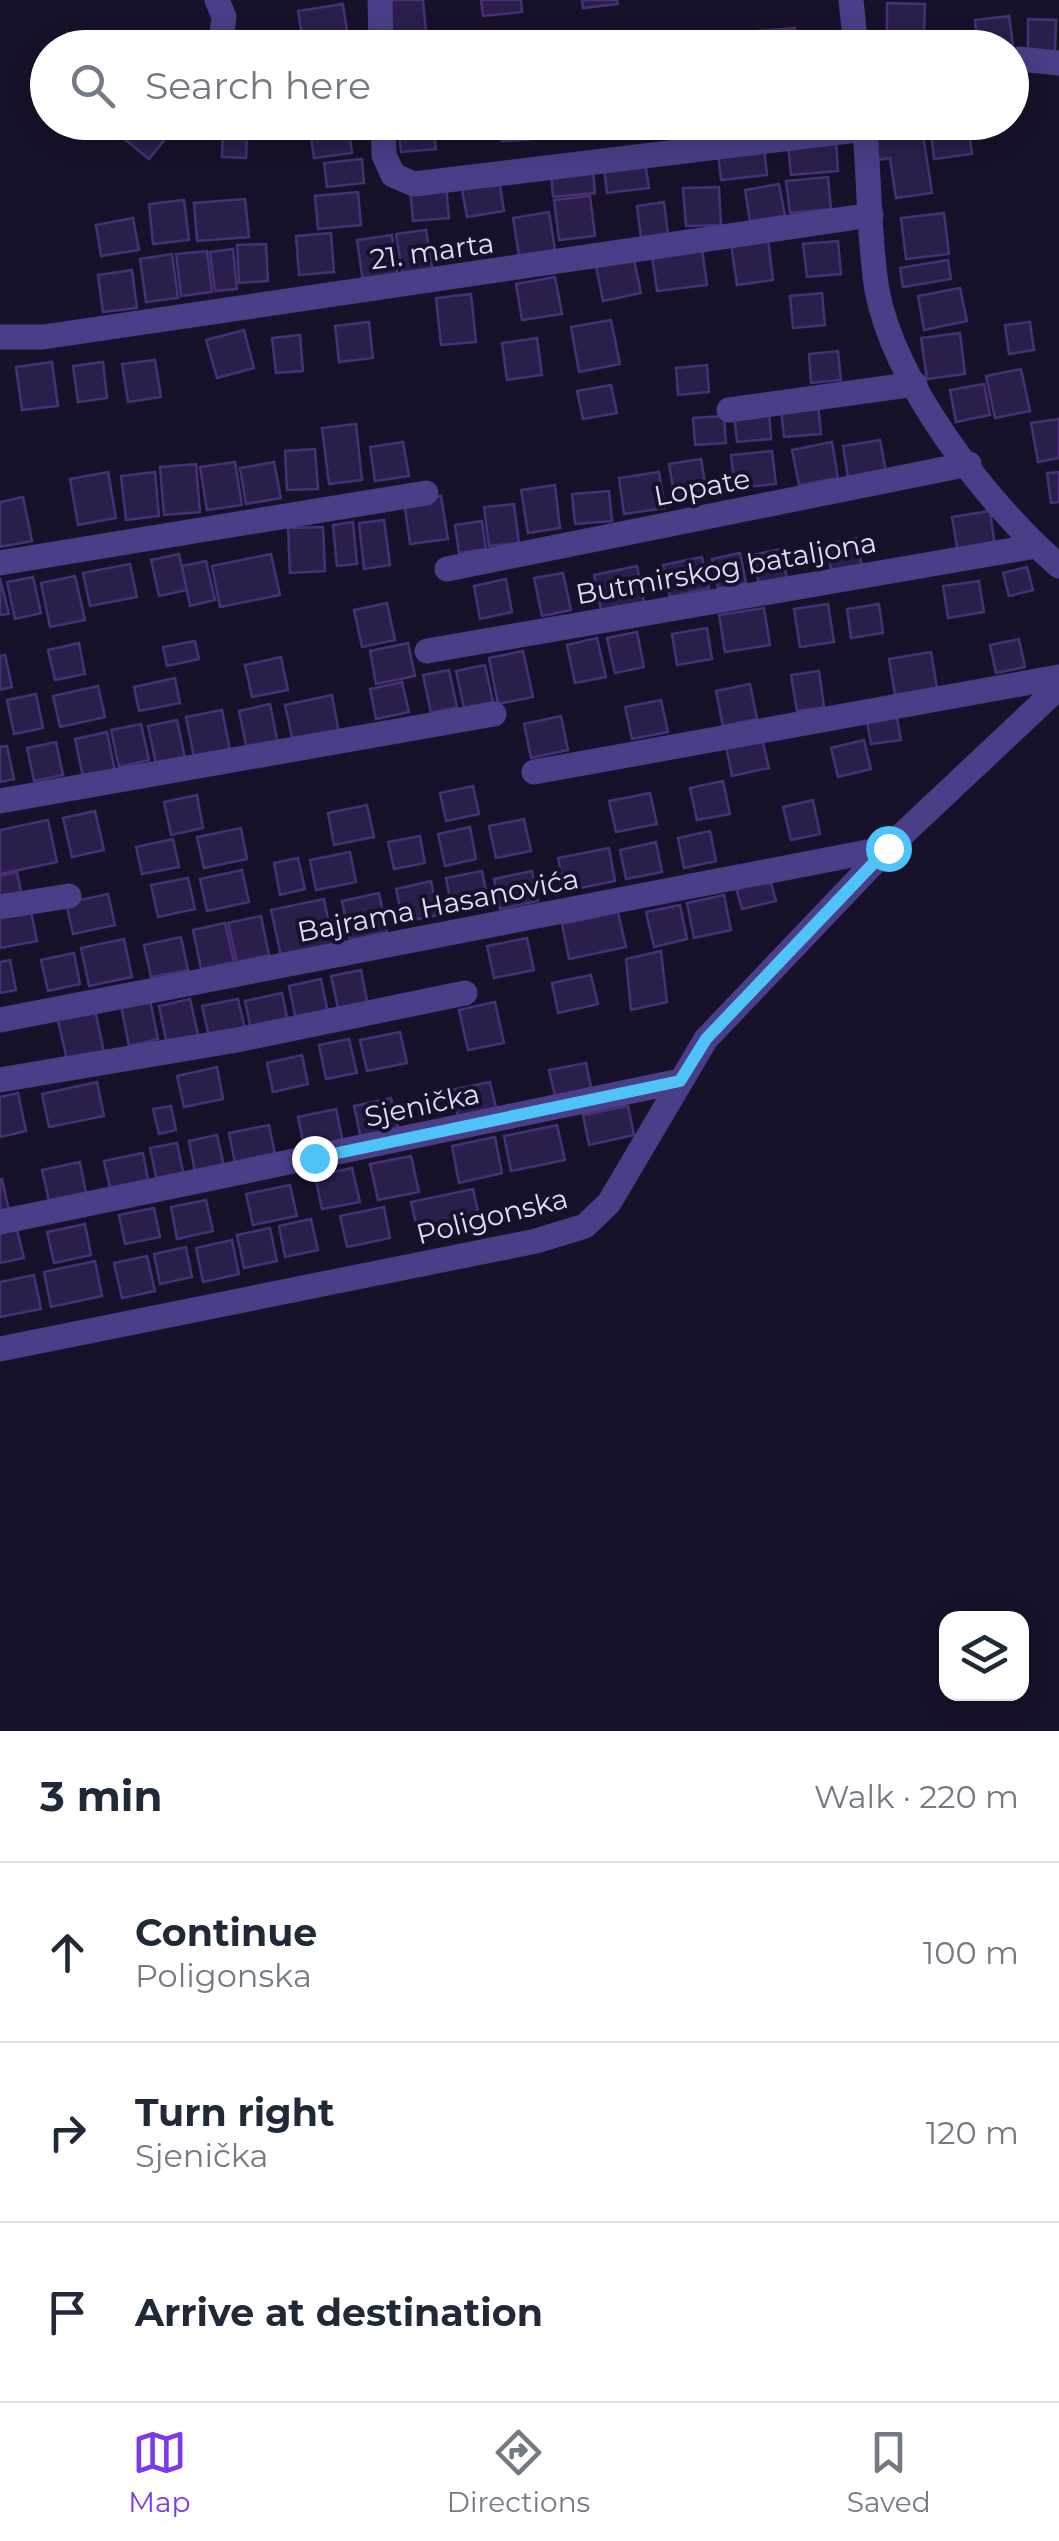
<!DOCTYPE html>
<html lang="en">
<head>
<meta charset="utf-8">
<style>
  body { margin:0; font-family:Montserrat,sans-serif; background:#f2f2f3; color:#1f2937 }
  .controls { position:absolute; right:30px; bottom:30px; display:grid; overflow:hidden; border-radius:20px; box-shadow:0 5px 25px #0003 }
  .controls button { width:90px; height:90px; display:grid; place-items:center; padding:0; border:0; border-bottom:2px solid #e0e1e3; background:#fff; color:#1f2937; font:50px sans-serif }
  .stop { position:absolute; width:30px; height:30px; margin:-22px; border:8px solid #4fc3f7; border-radius:50%; background:#fff }
  .stop.end { background:#4fc3f7; border-color:#fff; box-shadow:0 2px 10px #0008 }
  .list { margin:0; padding:0; list-style:none }
  h2 { display:flex; justify-content:space-between; align-items:center; height:130px; margin:0; padding:0 40px; font-size:42px }
  h2 small { font-size:32px; font-weight:400; color:#747a83 }
  .list li { display:grid; grid-template-columns:65px 1fr auto; gap:30px; align-items:center; box-sizing:border-box; height:180px; padding:0 40px; border-top:2px solid #e0e1e3 }
  .list b { display:block; font-size:38px; white-space:nowrap }
  .list p { margin:0; font-size:32px; white-space:nowrap; color:#747a83 }
  .list em { font-size:32px; font-style:normal; color:#747a83 }
  .icon { flex:none; width:55px; height:55px; fill:none; stroke:currentColor; stroke-width:2; stroke-linecap:round; stroke-linejoin:round }
  .map { position:relative; flex:none; width:1059px; height:1731px; overflow:hidden }
  .search { position:absolute; background:#fff; box-shadow:0 5px 25px #0003; left:30px; right:30px; top:30px; height:110px; display:flex; align-items:center; gap:25px; box-sizing:border-box; padding:0 35px; border-radius:55px; color:#747a83; font-size:38px }
  .sheet { height:670px; background:#fff }
  nav { display:flex; justify-content:space-around; align-items:center; box-sizing:border-box; height:140px; border-top:2px solid #e0e1e3; background:#fff; font-size:28px; color:#747a83 }
  nav a { display:grid; justify-items:center; gap:5px }
  nav .on { color:#7c3aed }
  .map>svg:first-child { display:block }
  .building { fill:#2c1e4a; stroke:#463176; stroke-width:2.5 }
  .lines { fill:none; stroke-linecap:round; stroke-linejoin:round }
  .minor { stroke:#493e87; stroke-width:25 }
  .tertiary { stroke:#493e87; stroke-width:25 }
  .route { stroke:#4fc3f7; stroke-width:12 }
  .labels { text-anchor:middle; stroke-width:8; stroke-linejoin:round; paint-order:stroke }
  .street-label { font-size:28px; fill:#e3dbfe; stroke:#18112a }
</style>
</head>
<body>
<div class="map">
<svg width="1059" height="1731" viewBox="0 0 1059 1731">
  <rect width="100%" height="100%" fill="#18112a"/>
  <g class="building">
    <polygon points="387,0 423,0 426,32 389,35"/>
    <polygon points="481,0 521,0 522,12 483,16"/>
    <polygon points="582,0 617,0 618,4 583,8"/>
    <polygon points="887,3 925,4 924,33 887,32"/>
    <polygon points="343,4 349,45 304,48 298,11"/>
    <polygon points="1009,16 1014,53 1012,48 978,48 975,20"/>
    <polygon points="1028,19 1056,20 1055,52 1028,51"/>
    <polygon points="795,28 797,48 759,48 758,31"/>
    <polygon points="484,33 485,48 431,48 430,37"/>
    <polygon points="126,122 179,122 149,159 117,133"/>
    <polygon points="398,122 433,122 436,149 401,152"/>
    <polygon points="500,122 534,122 535,139 502,141"/>
    <polygon points="968,122 972,154 934,159 930,124"/>
    <polygon points="348,124 352,153 314,158 310,129"/>
    <polygon points="922,128 932,193 896,198 890,158 877,160 874,135"/>
    <polygon points="223,129 247,130 246,158 222,157"/>
    <polygon points="836,139 838,171 791,175 788,143"/>
    <polygon points="764,147 767,175 721,180 718,153"/>
    <polygon points="362,159 364,183 327,187 324,163"/>
    <polygon points="645,162 649,188 607,193 604,167"/>
    <polygon points="593,169 595,193 553,197 551,173"/>
    <polygon points="828,177 831,209 790,213 786,181"/>
    <polygon points="499,179 504,211 467,217 461,185"/>
    <polygon points="779,184 785,216 750,221 745,190"/>
    <polygon points="446,186 449,218 413,221 410,189"/>
    <polygon points="719,187 721,225 686,226 683,188"/>
    <polygon points="358,192 361,225 318,229 315,196"/>
    <polygon points="590,196 595,236 559,240 554,200"/>
    <polygon points="245,199 249,237 197,241 194,203"/>
    <polygon points="184,200 189,240 153,244 149,204"/>
    <polygon points="664,202 668,234 641,238 637,206"/>
    <polygon points="549,212 555,250 519,256 513,218"/>
    <polygon points="944,213 949,254 906,259 901,218"/>
    <polygon points="133,218 139,250 101,256 96,225"/>
    <polygon points="426,230 433,272 403,276 396,234"/>
    <polygon points="331,233 334,272 299,275 296,236"/>
    <polygon points="392,235 398,278 363,282 357,240"/>
    <polygon points="768,239 773,280 737,285 731,244"/>
    <polygon points="838,241 841,274 807,277 803,244"/>
    <polygon points="266,244 268,281 239,283 237,245"/>
    <polygon points="233,249 237,289 215,291 210,252"/>
    <polygon points="702,249 707,285 657,291 652,256"/>
    <polygon points="207,251 212,292 181,296 176,254"/>
    <polygon points="172,254 178,298 146,302 140,259"/>
    <polygon points="634,259 641,293 603,301 596,266"/>
    <polygon points="948,260 951,279 903,287 900,268"/>
    <polygon points="132,270 137,308 103,312 98,275"/>
    <polygon points="555,277 562,314 522,320 516,284"/>
    <polygon points="960,288 967,321 924,330 918,296"/>
    <polygon points="822,293 825,325 793,328 790,296"/>
    <polygon points="471,294 476,342 441,345 436,298"/>
    <polygon points="611,320 620,364 579,372 571,327"/>
    <polygon points="369,322 373,358 339,362 335,326"/>
    <polygon points="1030,322 1034,350 1009,354 1005,325"/>
    <polygon points="244,330 254,368 217,378 206,340"/>
    <polygon points="960,333 965,374 927,379 921,338"/>
    <polygon points="300,335 303,371 276,373 272,338"/>
    <polygon points="537,338 542,375 507,380 502,343"/>
    <polygon points="838,351 841,380 811,383 809,354"/>
    <polygon points="155,360 161,397 128,402 122,364"/>
    <polygon points="52,362 58,406 22,410 16,367"/>
    <polygon points="103,362 107,398 78,402 73,366"/>
    <polygon points="707,365 709,392 678,395 676,368"/>
    <polygon points="1021,369 1030,411 995,418 986,376"/>
    <polygon points="984,384 990,415 956,422 950,390"/>
    <polygon points="611,385 617,413 583,419 577,391"/>
    <polygon points="818,404 821,434 784,437 781,408"/>
    <polygon points="769,411 771,439 737,442 734,414"/>
    <polygon points="724,416 726,443 695,445 693,418"/>
    <polygon points="1059,419 1059,458 1038,462 1031,423"/>
    <polygon points="356,424 362,480 329,484 322,428"/>
    <polygon points="880,440 886,471 848,477 843,446"/>
    <polygon points="403,442 409,476 375,481 370,447"/>
    <polygon points="832,442 838,478 799,485 792,450"/>
    <polygon points="315,449 318,489 287,490 285,451"/>
    <polygon points="772,451 776,484 735,488 731,455"/>
    <polygon points="701,459 707,495 675,500 669,464"/>
    <polygon points="235,462 242,505 207,510 200,467"/>
    <polygon points="274,462 281,498 246,504 240,468"/>
    <polygon points="196,464 200,512 164,515 160,467"/>
    <polygon points="108,472 116,518 78,525 70,479"/>
    <polygon points="155,472 159,516 126,520 121,476"/>
    <polygon points="659,472 665,508 624,514 619,478"/>
    <polygon points="1059,472 1059,502 1051,503 1047,473"/>
    <polygon points="555,485 560,528 528,533 521,490"/>
    <polygon points="609,491 612,521 575,524 572,494"/>
    <polygon points="441,496 448,539 410,544 404,501"/>
    <polygon points="23,497 32,541 0,547 0,502"/>
    <polygon points="514,504 519,543 489,546 484,507"/>
    <polygon points="990,511 995,547 958,553 952,517"/>
    <polygon points="384,520 390,565 364,569 359,523"/>
    <polygon points="482,521 486,549 459,553 455,525"/>
    <polygon points="353,522 357,564 337,566 333,525"/>
    <polygon points="323,527 325,571 290,573 288,528"/>
    <polygon points="856,538 862,566 832,573 826,544"/>
    <polygon points="781,549 787,579 759,585 753,555"/>
    <polygon points="740,553 746,583 718,588 712,559"/>
    <polygon points="179,554 187,590 159,596 151,560"/>
    <polygon points="271,554 280,595 220,607 212,566"/>
    <polygon points="702,557 709,588 670,597 663,565"/>
    <polygon points="206,561 215,600 190,606 182,566"/>
    <polygon points="130,564 137,597 90,606 83,573"/>
    <polygon points="637,566 644,602 601,610 594,575"/>
    <polygon points="1027,567 1033,590 1009,596 1003,573"/>
    <polygon points="563,573 571,610 542,616 534,578"/>
    <polygon points="75,576 85,620 50,627 41,583"/>
    <polygon points="33,577 41,613 15,619 7,582"/>
    <polygon points="0,578 9,614 0,615"/>
    <polygon points="506,579 512,612 480,619 474,586"/>
    <polygon points="979,581 984,612 948,618 943,586"/>
    <polygon points="387,603 395,640 362,647 354,610"/>
    <polygon points="828,604 834,642 800,647 794,609"/>
    <polygon points="879,604 883,633 851,638 847,609"/>
    <polygon points="764,608 770,645 725,652 719,615"/>
    <polygon points="707,628 712,659 677,665 672,634"/>
    <polygon points="637,632 644,667 615,673 607,638"/>
    <polygon points="597,638 606,677 575,683 567,645"/>
    <polygon points="1019,639 1025,667 996,673 990,645"/>
    <polygon points="195,641 199,659 167,666 163,647"/>
    <polygon points="79,643 85,674 55,680 48,650"/>
    <polygon points="408,643 415,676 376,684 370,651"/>
    <polygon points="523,651 533,697 498,704 489,658"/>
    <polygon points="931,652 937,688 895,695 889,659"/>
    <polygon points="5,655 12,687 0,690 0,656"/>
    <polygon points="281,657 288,690 252,697 245,665"/>
    <polygon points="485,665 493,702 464,708 456,671"/>
    <polygon points="449,670 457,707 431,713 423,675"/>
    <polygon points="819,671 824,707 797,711 791,675"/>
    <polygon points="175,678 180,703 139,711 134,687"/>
    <polygon points="402,682 409,712 376,719 370,689"/>
    <polygon points="750,684 757,719 723,726 716,691"/>
    <polygon points="98,686 105,717 60,727 53,696"/>
    <polygon points="36,694 43,728 14,734 7,700"/>
    <polygon points="332,695 339,733 293,742 285,705"/>
    <polygon points="661,700 668,732 632,739 625,707"/>
    <polygon points="270,704 278,744 247,750 239,711"/>
    <polygon points="222,710 230,750 194,757 186,717"/>
    <polygon points="896,712 901,740 871,744 866,716"/>
    <polygon points="561,716 568,750 531,758 524,724"/>
    <polygon points="177,720 185,758 156,764 148,726"/>
    <polygon points="141,724 149,760 119,767 111,730"/>
    <polygon points="107,732 115,771 83,777 75,739"/>
    <polygon points="762,739 769,768 732,776 726,746"/>
    <polygon points="864,740 871,769 838,777 831,748"/>
    <polygon points="56,742 63,775 34,781 27,748"/>
    <polygon points="7,746 14,779 0,782 0,747"/>
    <polygon points="723,781 730,814 697,820 690,788"/>
    <polygon points="473,786 479,814 446,821 440,793"/>
    <polygon points="650,793 657,824 616,832 609,801"/>
    <polygon points="197,795 203,828 171,835 164,802"/>
    <polygon points="813,800 820,834 791,840 783,807"/>
    <polygon points="367,805 374,837 334,845 328,813"/>
    <polygon points="95,811 104,850 72,857 63,818"/>
    <polygon points="524,819 531,851 496,858 489,826"/>
    <polygon points="48,820 57,862 0,874 0,830"/>
    <polygon points="470,827 476,859 445,866 438,834"/>
    <polygon points="241,828 247,859 204,868 197,837"/>
    <polygon points="710,831 716,861 684,868 678,838"/>
    <polygon points="420,836 425,863 394,869 388,842"/>
    <polygon points="173,839 179,867 142,874 136,847"/>
    <polygon points="656,842 662,872 626,879 620,850"/>
    <polygon points="609,848 615,881 565,891 558,858"/>
    <polygon points="350,852 356,882 316,890 310,860"/>
    <polygon points="298,858 305,889 280,895 274,863"/>
    <polygon points="242,870 249,902 207,911 200,879"/>
    <polygon points="482,871 488,901 452,909 446,878"/>
    <polygon points="532,871 538,901 500,909 494,879"/>
    <polygon points="17,872 22,897 0,901 0,876"/>
    <polygon points="188,878 195,909 158,917 151,885"/>
    <polygon points="770,879 776,901 742,909 736,888"/>
    <polygon points="431,881 438,915 403,922 396,889"/>
    <polygon points="379,893 387,932 350,940 342,901"/>
    <polygon points="108,894 115,925 73,934 66,903"/>
    <polygon points="724,895 731,930 694,938 687,903"/>
    <polygon points="324,899 333,945 281,956 271,910"/>
    <polygon points="680,905 687,939 654,947 646,912"/>
    <polygon points="31,911 37,941 0,948 0,917"/>
    <polygon points="618,912 626,947 569,959 562,924"/>
    <polygon points="261,916 269,955 237,962 228,923"/>
    <polygon points="225,923 234,962 201,969 193,930"/>
    <polygon points="181,937 188,970 151,977 144,945"/>
    <polygon points="527,938 534,970 494,978 487,946"/>
    <polygon points="124,939 132,977 89,986 81,948"/>
    <polygon points="661,951 667,1002 631,1010 626,959"/>
    <polygon points="74,953 80,984 48,991 41,960"/>
    <polygon points="10,960 16,990 0,993 0,962"/>
    <polygon points="361,970 368,1006 339,1012 331,976"/>
    <polygon points="591,975 598,1004 558,1013 552,983"/>
    <polygon points="321,979 328,1013 296,1020 289,986"/>
    <polygon points="282,993 288,1022 251,1030 245,1001"/>
    <polygon points="149,995 158,1039 129,1046 120,1001"/>
    <polygon points="190,999 199,1039 167,1045 159,1006"/>
    <polygon points="238,999 245,1029 209,1037 202,1006"/>
    <polygon points="495,1002 504,1043 468,1050 459,1010"/>
    <polygon points="94,1004 104,1053 67,1060 56,1012"/>
    <polygon points="400,1032 407,1063 367,1071 360,1040"/>
    <polygon points="349,1039 357,1073 326,1079 319,1045"/>
    <polygon points="302,1055 308,1084 273,1092 267,1063"/>
    <polygon points="586,1063 592,1092 556,1100 549,1070"/>
    <polygon points="217,1067 223,1099 184,1107 177,1076"/>
    <polygon points="97,1082 104,1116 49,1127 42,1094"/>
    <polygon points="490,1082 497,1112 459,1120 452,1090"/>
    <polygon points="18,1093 26,1131 0,1137 0,1097"/>
    <polygon points="391,1098 399,1131 361,1139 354,1106"/>
    <polygon points="171,1106 176,1130 159,1134 153,1109"/>
    <polygon points="628,1106 634,1135 589,1145 583,1115"/>
    <polygon points="336,1109 343,1143 305,1151 298,1117"/>
    <polygon points="269,1125 275,1154 235,1163 229,1133"/>
    <polygon points="557,1125 565,1160 511,1171 504,1136"/>
    <polygon points="217,1135 225,1171 196,1177 189,1141"/>
    <polygon points="495,1137 502,1173 459,1183 452,1146"/>
    <polygon points="177,1143 185,1181 158,1186 150,1148"/>
    <polygon points="143,1153 149,1185 111,1193 104,1161"/>
    <polygon points="411,1156 419,1192 378,1200 370,1164"/>
    <polygon points="80,1162 86,1193 49,1201 42,1170"/>
    <polygon points="352,1168 360,1202 322,1209 315,1176"/>
    <polygon points="2,1179 9,1211 0,1213 0,1180"/>
    <polygon points="290,1185 297,1216 253,1225 246,1194"/>
    <polygon points="473,1189 481,1225 419,1238 411,1202"/>
    <polygon points="206,1200 213,1231 177,1239 171,1207"/>
    <polygon points="384,1207 390,1238 347,1247 340,1216"/>
    <polygon points="154,1208 160,1237 125,1244 119,1215"/>
    <polygon points="311,1219 318,1250 285,1257 279,1226"/>
    <polygon points="85,1224 91,1255 54,1263 47,1232"/>
    <polygon points="270,1228 277,1261 244,1268 237,1235"/>
    <polygon points="17,1230 24,1258 0,1263 0,1233"/>
    <polygon points="232,1240 239,1274 203,1282 196,1248"/>
    <polygon points="186,1247 192,1277 160,1284 154,1254"/>
    <polygon points="147,1256 155,1291 122,1298 114,1263"/>
    <polygon points="95,1261 102,1296 51,1307 44,1272"/>
    <polygon points="34,1275 41,1309 0,1317 0,1282"/>
  </g>
  <g class="lines">
    <g class="minor">
      <polyline points="217,0 224,17 220,48"/>
      <polyline points="380,0 381,48"/>
      <polyline points="851,0 856,48"/>
      <polyline points="1019,59 1059,63"/>
      <polyline points="383,122 384,155 393,175 414,184 865,129"/>
      <path d="M864,122C870,178 868,235 877,290C894,383 988,505 1059,566"/>
      <polyline points="0,337 43,337 871,215"/>
      <polyline points="729,410 915,384"/>
      <polyline points="0,563 426,493"/>
      <polyline points="447,569 969,464"/>
      <polyline points="427,651 1036,546"/>
      <polyline points="534,772 1059,677"/>
      <polyline points="0,801 494,714"/>
      <polyline points="0,907 69,896"/>
      <polyline points="0,1020 888,848"/>
      <polyline points="0,1080 237,1040 465,993"/>
      <polyline points="0,1222 680,1081"/>
    </g>
    <polyline class="tertiary" points="0,1349 536,1241 585,1226 609,1203 706,1039 888,848 1059,687"/>
  </g>
  <g class="lines">
    <polyline class="route" points="314,1158 680,1081 706,1039 888,848"/>
  </g>
  <g class="labels">
    <g class="street-label">
      <text transform="translate(432 251) rotate(-8)" y="10">21. marta</text>
      <text transform="translate(702 487) rotate(-11)" y="10">Lopate</text>
      <text transform="translate(726 568) rotate(-10)" y="10">Butmirskog bataljona</text>
      <text transform="translate(438 905) rotate(-11)" y="10">Bajrama Hasanovića</text>
      <text transform="translate(422 1105) rotate(-12)" y="10">Sjenička</text>
      <text transform="translate(492 1216) rotate(-14)" y="10">Poligonska</text>
    </g>
  </g>
</svg>
<div class="controls">
<button><svg class="icon" aria-label="layers" viewBox="0 0 24 24"><path d="M12 4l9 5-9 5-9-5zM3 14l9 5 9-5"/></svg></button>
</div>
<div class="stop" style="left:888px;top:848px"></div>
<div class="stop end" style="left:314px;top:1158px"></div>
<div class="search"><svg class="icon" aria-label="search" viewBox="0 0 24 24"><circle cx="10" cy="10" r="6"/><path d="M15 15l6 6"/></svg>Search here</div>
</div>
<section class="sheet">
<h2>3 min<small>Walk · 220 m</small></h2>
<ul class="list">
<li><svg class="icon" aria-label="ahead" viewBox="0 0 24 24"><path d="M12 20V5M6 11l6-6 6 6"/></svg><div><b>Continue</b><p>Poligonska</p></div><em>100 m</em></li>
<li><svg class="icon" aria-label="right" viewBox="0 0 24 24"><path d="M7 20v-9h11M14 6l5 5-5 5"/></svg><div><b>Turn right</b><p>Sjenička</p></div><em>120 m</em></li>
<li><svg class="icon" aria-label="arrive" viewBox="0 0 24 24"><path d="M6 21V4h12l-3 4 3 4H6"/></svg><div><b>Arrive at destination</b></div></li>
</ul>
</section>
<nav>
<a class="on"><svg class="icon" aria-label="map" viewBox="0 0 24 24"><path d="M3 6l6-2 6 2 6-2v14l-6 2-6-2-6 2zM9 4v14M15 6v14"/></svg>Map</a>
<a><svg class="icon" aria-label="directions" viewBox="0 0 24 24"><path d="M12 3l9 9-9 9-9-9zM9 14v-3h6M13 9l2 2-2 2"/></svg>Directions</a>
<a><svg class="icon" aria-label="saved" viewBox="0 0 24 24"><path d="M7 4h10v16l-5-4-5 4z"/></svg>Saved</a>
</nav>
</body>
</html>
